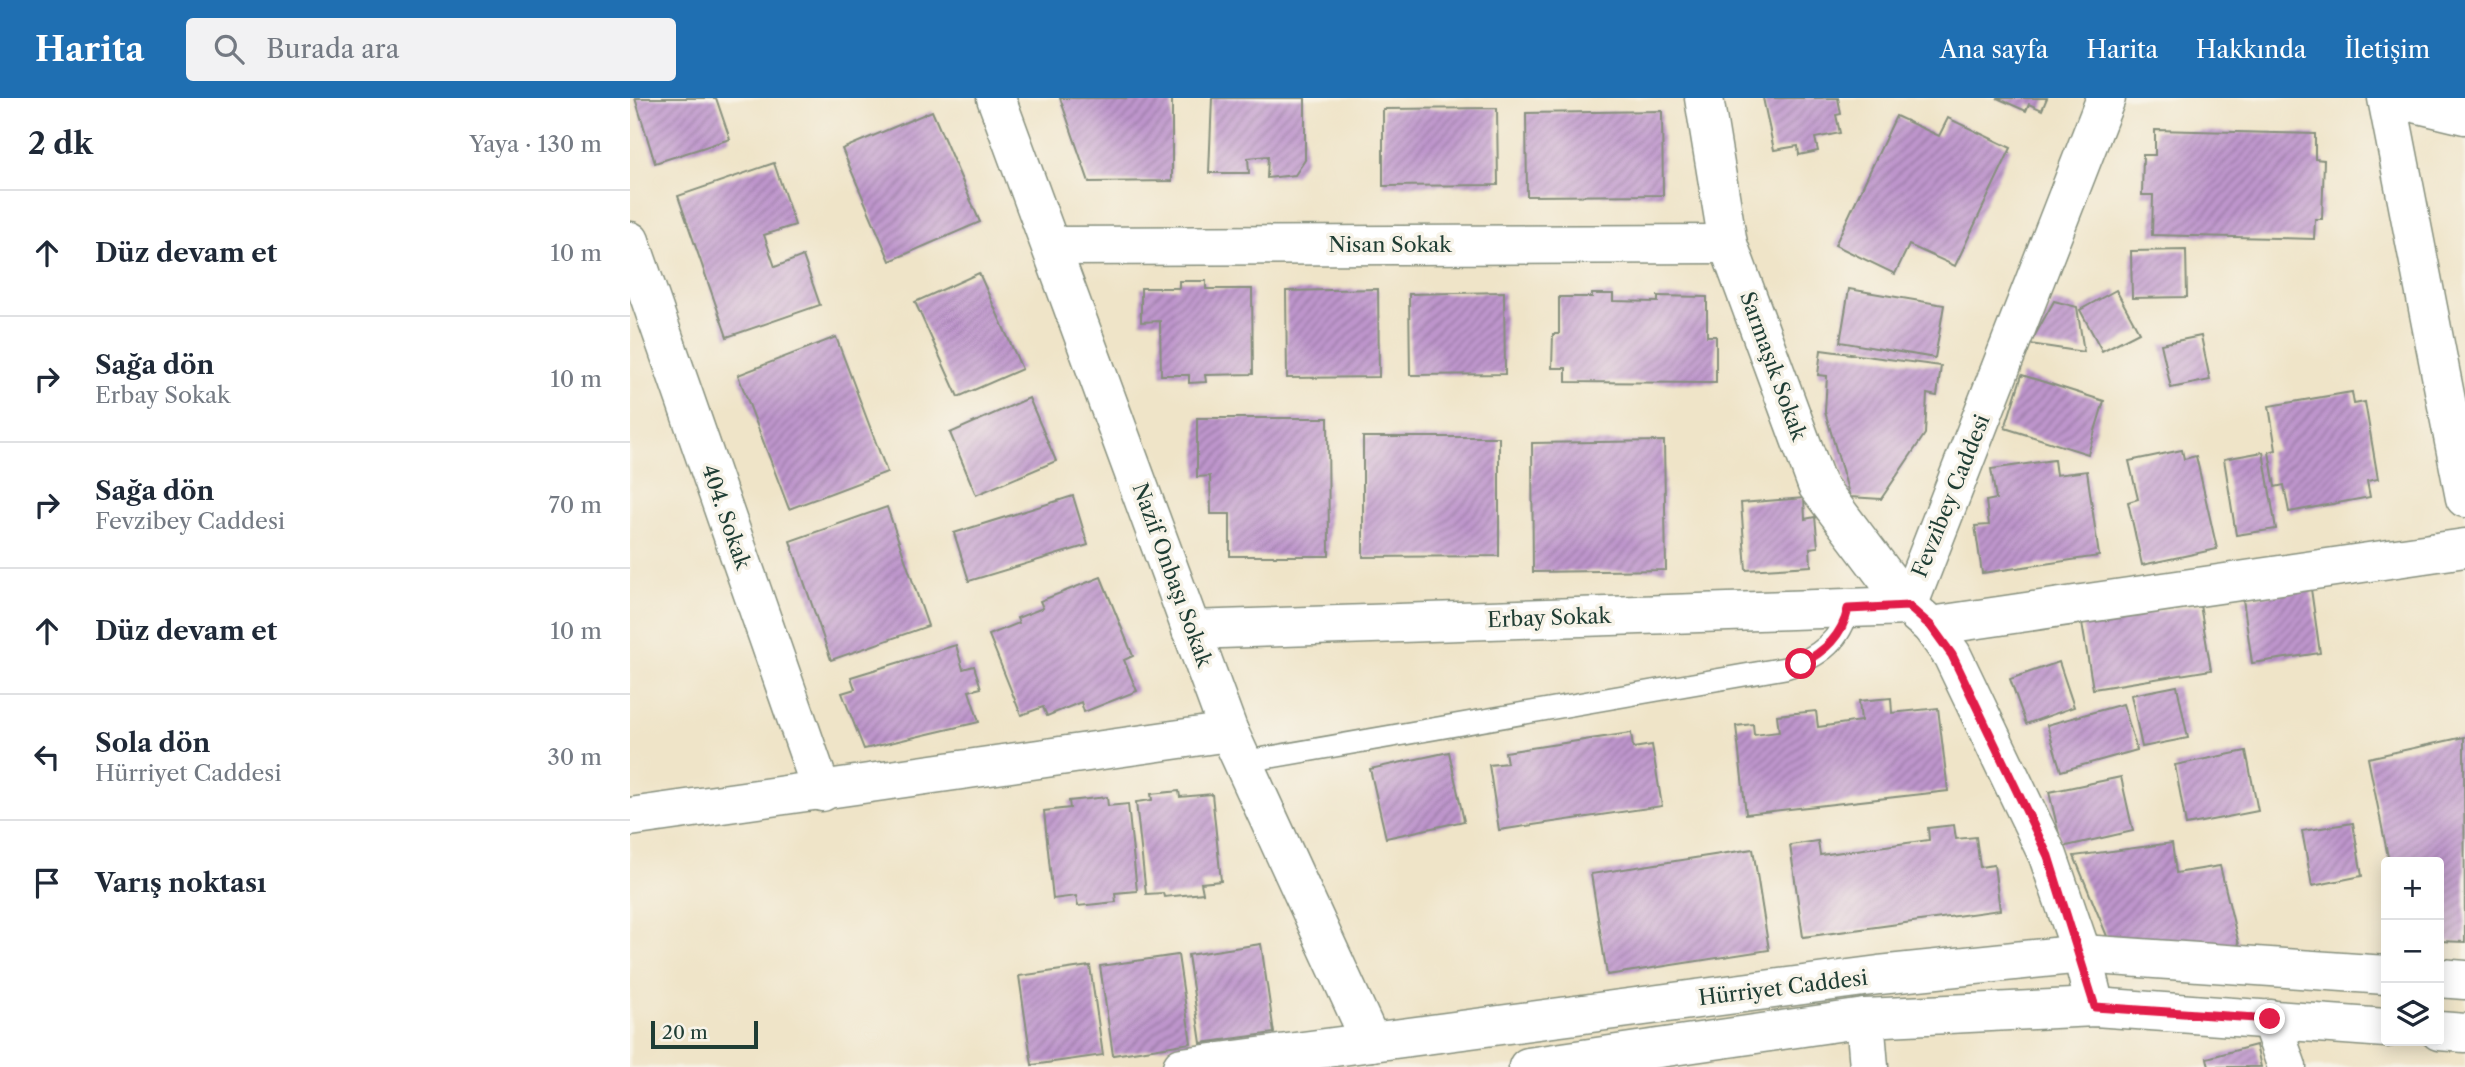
<!DOCTYPE html>
<html lang="tr">
<head>
<meta charset="utf-8">
<style>
  body { margin:0; font-family:"Libre Caslon Text",serif; background:#f2f2f3; color:#1f2937 }
  .controls { position:absolute; right:21px; bottom:21px; display:grid; overflow:hidden; border-radius:7px; box-shadow:0 4px 18px #0003 }
  .controls button { width:63px; height:63px; display:grid; place-items:center; padding:0; border:0; border-bottom:2px solid #e0e1e3; background:#fff; color:#1f2937; font:35px sans-serif }
  .scale { position:absolute; left:21px; bottom:18px; width:107px; box-sizing:border-box; padding-left:7px; border:4px solid #1f3d34; border-top:0; font-size:19px; line-height:24px; white-space:nowrap; color:#1f3d34; -webkit-text-stroke:5px #f7f3e8; paint-order:stroke }
  .stop { position:absolute; width:21px; height:21px; margin:-16px; border:5px solid #e11d48; border-radius:50%; background:#fff }
  .stop.end { background:#e11d48; border-color:#fff; box-shadow:0 2px 7px #0008 }
  .list { margin:0; padding:0; list-style:none }
  h2 { display:flex; justify-content:space-between; align-items:center; height:91px; margin:0; padding:0 28px; font-size:30px }
  h2 small { font-size:23px; font-weight:400; color:#747a83 }
  .list li { display:grid; grid-template-columns:46px 1fr auto; gap:21px; align-items:center; box-sizing:border-box; height:126px; padding:0 28px; border-top:2px solid #e0e1e3 }
  .list b { display:block; font-size:26px; white-space:nowrap }
  .list p { margin:0; font-size:23px; white-space:nowrap; color:#747a83 }
  .list em { font-size:23px; font-style:normal; color:#747a83 }
  .icon { flex:none; width:38px; height:38px; fill:none; stroke:currentColor; stroke-width:2; stroke-linecap:round; stroke-linejoin:round }
  .map { position:relative; flex:none; width:1835px; height:969px; overflow:hidden }
  header { display:flex; align-items:center; gap:42px; box-sizing:border-box; height:98px; padding:0 35px; background:#1f6fb2; color:#fff }
  header strong { font-size:33px }
  nav { display:flex; gap:38px; margin-inline-start:auto; font-size:24px }
  .search { width:490px; height:63px; background:#f2f2f3; display:flex; align-items:center; gap:18px; box-sizing:border-box; padding:0 24px; border-radius:7px; color:#747a83; font-size:26px }
  main { display:flex }
  aside { flex:1; background:#fff }
  .map>svg:first-child { display:block }
  .building { fill:url(#building-hatch) }
  .lines { fill:none; stroke-linecap:round; stroke-linejoin:round }
  .service-casing { stroke:#87907e; stroke-width:24 }
  .minor-casing { stroke:#87907e; stroke-width:41 }
  .primary-casing { stroke:#87907e; stroke-width:41 }
  .service { stroke:#fff; stroke-width:21 }
  .minor { stroke:#fff; stroke-width:38 }
  .primary { stroke:#fff; stroke-width:38 }
  .route { stroke:#e11d48; stroke-width:9 }
  .labels { text-anchor:middle; stroke-width:7; stroke-linejoin:round; paint-order:stroke }
  .street-label { font-size:21px; fill:#1f3d34; stroke:#f7f3e8 }
</style>
</head>
<body>
<header>
<strong>Harita</strong>
<div class="search"><svg class="icon" aria-label="search" viewBox="0 0 24 24"><circle cx="10" cy="10" r="6"/><path d="M15 15l6 6"/></svg>Burada ara</div>
<nav><a>Ana sayfa</a><a>Harita</a><a>Hakkında</a><a>İletişim</a></nav>
</header>
<main>
<aside>
<h2>2 dk<small>Yaya · 130 m</small></h2>
<ul class="list">
<li><svg class="icon" aria-label="ahead" viewBox="0 0 24 24"><path d="M12 20V5M6 11l6-6 6 6"/></svg><div><b>Düz devam et</b></div><em>10 m</em></li>
<li><svg class="icon" aria-label="right" viewBox="0 0 24 24"><path d="M7 20v-9h11M14 6l5 5-5 5"/></svg><div><b>Sağa dön</b><p>Erbay Sokak</p></div><em>10 m</em></li>
<li><svg class="icon" aria-label="right" viewBox="0 0 24 24"><path d="M7 20v-9h11M14 6l5 5-5 5"/></svg><div><b>Sağa dön</b><p>Fevzibey Caddesi</p></div><em>70 m</em></li>
<li><svg class="icon" aria-label="ahead" viewBox="0 0 24 24"><path d="M12 20V5M6 11l6-6 6 6"/></svg><div><b>Düz devam et</b></div><em>10 m</em></li>
<li><svg class="icon" aria-label="left" viewBox="0 0 24 24"><path d="M17 20v-9H6M10 6l-5 5 5 5"/></svg><div><b>Sola dön</b><p>Hürriyet Caddesi</p></div><em>30 m</em></li>
<li><svg class="icon" aria-label="arrive" viewBox="0 0 24 24"><path d="M6 21V4h12l-3 4 3 4H6"/></svg><div><b>Varış noktası</b></div></li>
</ul>
</aside>
<div class="map">
<svg width="1835" height="969" viewBox="0 0 1835 969">
  <defs>
    <pattern id="building-hatch" width="6" height="6" patternUnits="userSpaceOnUse" patternTransform="scale(1.75)"><rect width="6" height="6" fill="#be95cc"/><path d="M-1 1l2-2M0 6l6-6M5 7l2-2" fill="none" stroke="#9a7ba6"/></pattern>
  </defs>
  <rect width="100%" height="100%" fill="#f7f3e8"/>
  <filter id="ink" filterUnits="userSpaceOnUse"><feTurbulence type="fractalNoise" baseFrequency=".0143" numOctaves="2"/><feDisplacementMap in="SourceGraphic" scale="14" xChannelSelector="R" yChannelSelector="G"/><feConvolveMatrix kernelMatrix="1 2 1 2 8 2 1 2 1" color-interpolation-filters="sRGB"/></filter>
  <filter id="wash" filterUnits="userSpaceOnUse"><feTurbulence type="fractalNoise" baseFrequency=".00686" numOctaves="4" result="noise"/><feDisplacementMap in="SourceGraphic" scale="28" xChannelSelector="R" yChannelSelector="G"/><feGaussianBlur stdDeviation="1.57" result="paint"/><feColorMatrix in="noise" values="0 0 0 0 0 0 0 0 0 0 0 0 0 0 0 0 0 1.4 0 .05"/><feComposite in="paint" operator="in"/></filter>
  <g filter="url(#wash)">
    <rect width="100%" height="100%" fill="#efe4c8"/>
    <g id="blocks">
      <g class="building">
        <polygon points="5,0 86,0 100,41 25,65"/>
        <polygon points="430,0 542,0 542,83 459,84"/>
        <polygon points="582,0 675,0 675,62 665,77 637,80 638,58 618,60 619,75 579,75"/>
        <polygon points="1133,0 1208,0 1211,16 1206,17 1210,35 1185,40 1188,53 1169,57 1168,48 1144,52"/>
        <polygon points="1367,0 1417,0 1412,12 1399,6 1396,13"/>
        <polygon points="867,10 868,87 753,88 753,11"/>
        <polygon points="302,13 350,124 260,163 212,51"/>
        <polygon points="1032,13 1033,97 897,98 896,15"/>
        <polygon points="1266,18 1309,38 1318,20 1381,50 1325,168 1279,147 1265,176 1205,147"/>
        <polygon points="1525,32 1685,36 1685,61 1694,62 1692,121 1685,121 1684,141 1522,137 1523,97 1512,97 1513,57 1525,57"/>
        <polygon points="144,65 165,127 134,137 145,169 173,158 190,207 97,239 48,98"/>
        <polygon points="1556,152 1557,199 1502,200 1501,153"/>
        <polygon points="349,175 392,271 328,299 285,204"/>
        <polygon points="549,183 576,183 576,191 622,191 623,276 575,277 576,284 559,285 559,277 531,277 530,223 511,224 511,190 549,190"/>
        <polygon points="748,191 749,279 657,280 656,193"/>
        <polygon points="1219,191 1314,207 1305,260 1210,244"/>
        <polygon points="1486,192 1509,234 1472,253 1450,212"/>
        <polygon points="874,194 875,276 780,277 779,196"/>
        <polygon points="962,196 983,196 983,203 1028,204 1028,198 1077,199 1077,238 1086,238 1086,285 936,284 936,270 922,270 923,236 929,236 929,199 962,199"/>
        <polygon points="1424,203 1447,209 1454,254 1400,246"/>
        <polygon points="1571,238 1580,282 1541,290 1531,246"/>
        <polygon points="206,239 257,374 159,411 108,277"/>
        <polygon points="1191,252 1311,268 1307,298 1297,296 1295,336 1251,401 1220,399 1195,314 1197,278 1188,277"/>
        <polygon points="1392,277 1474,303 1458,356 1375,330"/>
        <polygon points="1722,294 1724,306 1735,304 1748,381 1737,383 1740,399 1659,414 1654,387 1645,389 1639,354 1646,352 1639,308"/>
        <polygon points="399,300 426,363 346,397 320,335"/>
        <polygon points="567,320 698,320 699,458 600,458 600,416 581,416 580,378 567,379"/>
        <polygon points="733,339 869,339 869,458 733,459"/>
        <polygon points="1034,343 1036,472 903,474 902,345"/>
        <polygon points="1552,352 1554,361 1566,358 1587,451 1512,467 1498,404 1508,401 1499,363"/>
        <polygon points="1633,354 1646,431 1606,437 1594,361"/>
        <polygon points="1424,362 1426,377 1457,373 1469,458 1352,475 1345,428 1359,427 1356,403 1366,401 1361,371"/>
        <polygon points="443,398 458,447 339,483 324,435"/>
        <polygon points="1174,400 1175,421 1185,419 1188,449 1180,450 1181,468 1116,472 1111,405"/>
        <polygon points="257,409 298,528 201,562 160,443"/>
        <polygon points="471,479 503,558 494,562 507,593 454,614 451,604 417,618 413,609 391,617 359,537 389,525 387,520 413,510 410,503"/>
        <polygon points="1681,491 1690,555 1622,565 1613,501"/>
        <polygon points="1570,507 1581,572 1463,591 1452,525"/>
        <polygon points="326,547 333,571 344,568 351,590 339,593 349,624 234,651 212,595 225,591 221,579"/>
        <polygon points="1429,564 1444,609 1396,626 1380,581"/>
        <polygon points="1547,588 1558,640 1512,649 1501,597"/>
        <polygon points="1261,600 1262,615 1308,610 1318,693 1116,716 1106,628 1123,626 1124,637 1149,634 1147,617 1186,613 1188,629 1231,623 1229,603"/>
        <polygon points="1493,606 1507,652 1431,673 1417,627"/>
        <polygon points="1001,635 1003,650 1022,647 1032,708 869,732 859,667 877,665 875,654"/>
        <polygon points="1834,639 1835,844 1809,843 1809,764 1759,764 1738,660"/>
        <polygon points="1616,653 1628,713 1556,727 1545,667"/>
        <polygon points="819,654 834,723 756,740 740,671"/>
        <polygon points="1491,679 1503,733 1432,749 1419,694"/>
        <polygon points="549,693 550,699 582,696 591,783 571,785 573,795 534,799 533,795 516,796 506,704 522,702 521,696"/>
        <polygon points="477,699 478,708 498,706 507,793 485,795 486,804 448,808 446,798 423,801 414,713 440,710 439,703"/>
        <polygon points="1723,725 1732,778 1682,788 1672,733"/>
        <polygon points="1324,727 1326,741 1346,739 1350,769 1364,767 1370,812 1173,839 1160,747 1188,743 1190,757 1299,742 1298,730"/>
        <polygon points="1542,745 1546,775 1590,768 1609,847 1481,848 1444,758"/>
        <polygon points="1123,751 1139,852 977,877 961,776"/>
        <polygon points="631,846 644,935 571,945 558,857"/>
        <polygon points="548,857 561,945 483,957 470,868"/>
        <polygon points="460,868 473,957 402,967 389,878"/>
        <polygon points="1626,947 1631,969 1579,969 1577,960"/>
      </g>
    </g>
  </g>
  <g filter="url(#ink)">
    <use href="#blocks" fill-opacity="0" stroke="#87907e" stroke-width="2"/>
    <g class="lines">
      <g class="service-casing">
        <path id="service" d="M612,664L1155,570C1186,561 1211,544 1218,511"/>
      </g>
      <g class="minor-casing">
        <g id="minor">
          <polyline points="366,0 599,634 741,944"/>
          <polyline points="1074,0 1098,146 1187,387 1278,508 1301,528 1322,557 1418,758 1452,856 1465,909"/>
          <polyline points="1757,0 1835,400"/>
          <polyline points="1764,0 1835,17"/>
          <polyline points="0,143 192,694"/>
          <polyline points="423,148 1098,146"/>
          <polyline points="1278,508 1476,0"/>
          <polyline points="1301,528 1835,450"/>
          <polyline points="561,532 1278,508"/>
          <polyline points="0,719 599,634"/>
          <polyline points="1235,920 1239,969"/>
          <polyline points="1640,921 1657,969"/>
        </g>
      </g>
      <g class="primary-casing">
        <g id="primary">
          <polyline points="1809,880 1835,882"/>
          <polyline points="1809,933 1835,935"/>
          <polyline points="552,969 1249,877 1452,856 1756,877"/>
          <polyline points="898,969 1235,920 1465,909 1756,930"/>
        </g>
      </g>
      <use href="#service" class="service"/>
      <use href="#minor" class="minor"/>
      <use href="#primary" class="primary"/>
    </g>
  </g>
  <g class="lines" filter="url(#ink)">
    <path class="route" d="M1171,566C1195,553 1212,538 1218,511L1278,508L1301,528L1322,557L1418,758L1465,909L1640,921"/>
  </g>
  <g class="labels">
    <g class="street-label">
      <text x="760" y="154">Nisan Sokak</text>
      <text transform="translate(1143 268) rotate(70)" y="7">Sarmaşık Sokak</text>
      <text transform="translate(1321 398) rotate(-68)" y="7">Fevzibey Caddesi</text>
      <text transform="translate(96 419) rotate(71)" y="7">404. Sokak</text>
      <text transform="translate(542 477) rotate(70)" y="7">Nazif Onbaşı Sokak</text>
      <text transform="translate(919 520) rotate(-2)" y="7">Erbay Sokak</text>
      <text transform="translate(1153 890) rotate(-7)" y="7">Hürriyet Caddesi</text>
    </g>
  </g>
</svg>
<div class="controls">
<button>+</button>
<button>−</button>
<button><svg class="icon" aria-label="layers" viewBox="0 0 24 24"><path d="M12 4l9 5-9 5-9-5zM3 14l9 5 9-5"/></svg></button>
</div>
<div class="scale">20 m</div>
<div class="stop" style="left:1171px;top:566px"></div>
<div class="stop end" style="left:1640px;top:921px"></div>
</div>
</main>
</body>
</html>
